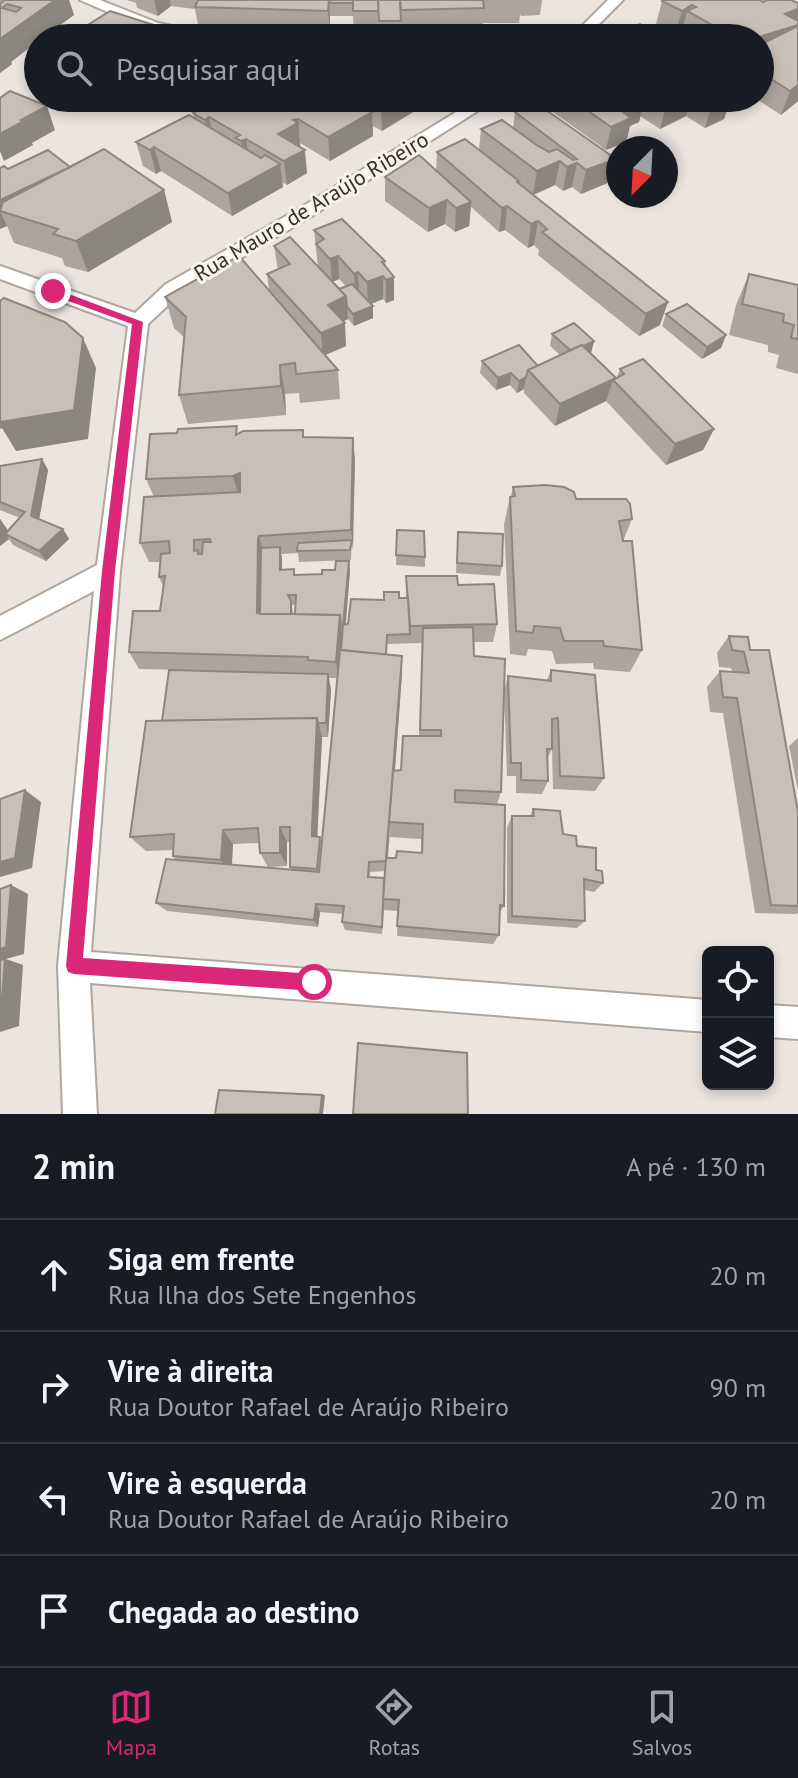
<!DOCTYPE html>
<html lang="pt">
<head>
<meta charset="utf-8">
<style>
  body { margin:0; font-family:"PT Sans",sans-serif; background:#242831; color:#f1f3f6 }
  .controls { position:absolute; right:24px; bottom:24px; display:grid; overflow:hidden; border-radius:12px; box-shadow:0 4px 12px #0003 }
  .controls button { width:72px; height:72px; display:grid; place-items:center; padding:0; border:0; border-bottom:2px solid #363941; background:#171b24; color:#f1f3f6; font:40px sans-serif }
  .compass { position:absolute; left:606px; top:136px; width:72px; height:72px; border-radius:50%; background:#171b24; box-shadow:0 4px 12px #0003; rotate:204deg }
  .stop { position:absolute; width:24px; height:24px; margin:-18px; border:6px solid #db2777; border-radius:50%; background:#fff }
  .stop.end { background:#db2777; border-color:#fff; box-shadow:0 2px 8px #0008 }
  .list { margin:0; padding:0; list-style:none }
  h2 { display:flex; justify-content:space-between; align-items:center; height:104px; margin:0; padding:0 32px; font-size:34px }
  h2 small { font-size:26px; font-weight:400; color:#9ea1a6 }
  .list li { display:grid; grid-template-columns:52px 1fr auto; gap:24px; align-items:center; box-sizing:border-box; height:112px; padding:0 32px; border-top:2px solid #363941 }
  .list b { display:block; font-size:30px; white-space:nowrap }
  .list p { margin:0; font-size:26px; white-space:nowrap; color:#9ea1a6 }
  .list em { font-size:26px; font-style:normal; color:#9ea1a6 }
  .icon { flex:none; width:44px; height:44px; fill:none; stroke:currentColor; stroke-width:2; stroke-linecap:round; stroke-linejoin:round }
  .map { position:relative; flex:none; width:798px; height:1114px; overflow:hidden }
  .search { position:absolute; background:#171b24; box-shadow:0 4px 12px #0003; left:24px; right:24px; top:24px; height:88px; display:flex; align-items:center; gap:20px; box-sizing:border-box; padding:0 28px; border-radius:44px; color:#9ea1a6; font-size:30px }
  .sheet { height:552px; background:#171b24 }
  nav { display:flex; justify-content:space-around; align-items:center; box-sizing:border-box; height:112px; border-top:2px solid #363941; background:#171b24; font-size:22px; color:#9ea1a6 }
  nav a { display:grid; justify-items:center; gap:4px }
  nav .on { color:#db2777 }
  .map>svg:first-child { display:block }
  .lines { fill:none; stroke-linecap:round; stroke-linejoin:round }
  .minor-casing { stroke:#afa79e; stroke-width:4 }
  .minor { fill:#fff; fill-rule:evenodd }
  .wall { fill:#aca49d; fill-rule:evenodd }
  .shaded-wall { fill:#8c8680 }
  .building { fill:#c8bfb7; stroke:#8c8680; stroke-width:2; fill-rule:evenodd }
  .route { fill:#db2777 }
  .labels { text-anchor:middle; stroke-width:6; stroke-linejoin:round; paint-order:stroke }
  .far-street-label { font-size:22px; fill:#3b3020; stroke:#f7f2ef }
</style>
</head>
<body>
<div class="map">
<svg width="798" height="1114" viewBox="0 0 798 1114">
  <rect width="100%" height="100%" fill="#ebe4df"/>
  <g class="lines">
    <g class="minor-casing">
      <g id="minor">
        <polygon points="80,0 100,0 158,23 210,34 217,38 187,38 149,30"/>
        <polygon points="608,0 623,0 585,38 570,38"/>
        <polygon points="479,98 498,98 307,219 180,294 148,324 120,571 91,952 708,1000 708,1032 90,983 97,1114 63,1114 58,966 94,591 0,640 0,616 97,565 128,326 0,279 0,266 135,313 166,284 295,211"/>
        <polygon points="768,1005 798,1007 798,1039 768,1037"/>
      </g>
    </g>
    <use href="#minor" class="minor"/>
  </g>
  <g class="wall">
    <polygon points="0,0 69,0 74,15 42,38 38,38 38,41 11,62 12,64 0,73"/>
    <polygon points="127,0 542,0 540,15 521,16 520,14 519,23 483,23 482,32 379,34 354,34 353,16 330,16 330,4 330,35 199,30 195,9 171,6 158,16 137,8 136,3"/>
    <polygon points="760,0 798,101 781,115 755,98 760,98 760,38 687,38 681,34 682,30 675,34 656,24 662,1"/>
    <polygon points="626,30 665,38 625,38"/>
    <polygon points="222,98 436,98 382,131 373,126 373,136 330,161 300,143 307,173 287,185 282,182 283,187 232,216 161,171 156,174 143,166 136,142 194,118 193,113"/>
    <polygon points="537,98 731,98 724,119 705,128 686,116 660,129 640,116 639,122 630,126 626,142 606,150 536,100"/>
    <polygon points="515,112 610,182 581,194 572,187 563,191 555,185 533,195 660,325 639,336 538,255 539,250 534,245 528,248 505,230 499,232 471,207 469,226 455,232 445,224 428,232 385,201 385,177 436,171 437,152 479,150 481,129 513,128"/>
    <polygon points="70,167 164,190 172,222 88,272 65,266 62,258 14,243 7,226 0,229 0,168"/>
    <path d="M314,230L385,261L394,300L386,303L383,299L371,304L373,306V318L354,326L348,319L343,321L346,346L325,355L338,370L340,399L300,403L299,393L285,394L286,415L188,424L179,395L184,337L174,328L165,297L269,290L267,274L278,270L274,246L318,267ZM339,279L346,286L339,289L332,282Z"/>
    <polygon points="749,274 798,285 798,374 776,368 779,355 768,352 768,345 729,335 736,305"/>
    <polygon points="666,314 726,335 721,348 702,359 662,326"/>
    <polygon points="552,334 594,341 591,353 616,378 617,377 620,369 714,429 703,450 666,465 606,401 555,426 524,393 524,389 517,393 510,385 496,390 480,373 482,361 538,366 560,355 550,346"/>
    <path d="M238,433L304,437L355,459L351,560L299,562L298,553L281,554L282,570L294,569L295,575L322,574L335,570L349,561L350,571L345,624H348L384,600L406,598V576L458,585L497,624L493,642H474V656L501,792L497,804L504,906L499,913V935L493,944L397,936L398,911L384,910L382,934L345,930L342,922L343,914L320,912L318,927L167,911L156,903L176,860L173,856V850L146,851L130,837L162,721L311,673L139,669L129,652L160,611L163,586L159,577L160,562H149L140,543L154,497L146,479ZM292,605H296L295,614H293ZM422,643L419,736L401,770L395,771L402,673L386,655L387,644ZM329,678H337L322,841L317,837L322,737H328L331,690ZM390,832V837L421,839V853L396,858H388ZM287,842H290V867L292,870L232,865L233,844L259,843L260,853L268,867L287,866ZM385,871L384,878L370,877V872Z"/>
    <polygon points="42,459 48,470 39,519 63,529 69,539 46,561 13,545 9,539 0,546 0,519 8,531 20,518 0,510 0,466"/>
    <polygon points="513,487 576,499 632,519 623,541 642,650 630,672 594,669 593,663 556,664 552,651 528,649 526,656 510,654 504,524 510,497 511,497"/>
    <polygon points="397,530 425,557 425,567 396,565"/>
    <polygon points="458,532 502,566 500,576 456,573"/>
    <polygon points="729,636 750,650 798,812 798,913 796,914 755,913 723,713 710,712 707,687 720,671 732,671 731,668 719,667 717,653"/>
    <polygon points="551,670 604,778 595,791 553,789 552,749 547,759 548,781 542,794 516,793 516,776 507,776 504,692 508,676 547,680"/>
    <polygon points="798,738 798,791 789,746"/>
    <polygon points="533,809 577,846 596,870 603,883 594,892 585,890 585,921 577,928 507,923 507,827 512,816 530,816"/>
  </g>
  <g class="shaded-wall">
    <polygon points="55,0 69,0 74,15 42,38 38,38 38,41 11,62 12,64 0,73 0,39"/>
    <polygon points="154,0 170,0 171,6 158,16"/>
    <polygon points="329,0 330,17 330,35 328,11"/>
    <polygon points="692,5 690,13 687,11 682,30 675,34 682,11"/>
    <polygon points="798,9 798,33 760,58 760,38 756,38 785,14"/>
    <polygon points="151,24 155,38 127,38"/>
    <polygon points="734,28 731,38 723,38 725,32"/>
    <polygon points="798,85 798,101 781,115 790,91"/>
    <polygon points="397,98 436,98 382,131 381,107"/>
    <polygon points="645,98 639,122 630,126 626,142 606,150 611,127 619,109"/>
    <polygon points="681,98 692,98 686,116 660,129 666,106"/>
    <polygon points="710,98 731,98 724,119 705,128 712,104"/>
    <polygon points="47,106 55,130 32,143 33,145 4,161 0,151 0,134 21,120"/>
    <polygon points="372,112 373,136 330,161 328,137"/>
    <polygon points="209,117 214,141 210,144 205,120"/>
    <polygon points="298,119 300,146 278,134 293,120"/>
    <polygon points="246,139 250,163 245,165 241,141"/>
    <polygon points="154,147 161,171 156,174 150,150"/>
    <polygon points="305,150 307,173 287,185 284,161"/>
    <polygon points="616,159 610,182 581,194 586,170"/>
    <polygon points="560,161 555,185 533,195 537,171"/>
    <polygon points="577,163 572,187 563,191 567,167"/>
    <polygon points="280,164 283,187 232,216 228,193"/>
    <polygon points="70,167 0,211 0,200"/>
    <polygon points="164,190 172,222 88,272 76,241"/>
    <polygon points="447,200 445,224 428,232 429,208"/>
    <polygon points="471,202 469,226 455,232 456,208"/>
    <polygon points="507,206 505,230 499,232 502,208"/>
    <polygon points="0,211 7,226 0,229"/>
    <polygon points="538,221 534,245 528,248 531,224"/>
    <polygon points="338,256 339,279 332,282 330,259"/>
    <polygon points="358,272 359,296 355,297 354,274"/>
    <polygon points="383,276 383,299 368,305 367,282"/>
    <polygon points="394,277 394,300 386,303 386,280"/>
    <polygon points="346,296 348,319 330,328 328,305"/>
    <polygon points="668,302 660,325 639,336 646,314"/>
    <polygon points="373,306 373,318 354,326 353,314"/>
    <polygon points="345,323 346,346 323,356 321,333"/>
    <polygon points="726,335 721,348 702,359 707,347"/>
    <polygon points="83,338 96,368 88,439 16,451 2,428 0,429 0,416"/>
    <polygon points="594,341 591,353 572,352"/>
    <polygon points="280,365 285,394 286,415 281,386"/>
    <polygon points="511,373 510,385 496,390 498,378"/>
    <polygon points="526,377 524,389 517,393 519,381"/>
    <polygon points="616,378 613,380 606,401 555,426 560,404"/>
    <polygon points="714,429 703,450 666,465 675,444"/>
    <polygon points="353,438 355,459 353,550 351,530"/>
    <polygon points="42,459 48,470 38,526 31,516"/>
    <polygon points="240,473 246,493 239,497 233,476"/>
    <polygon points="0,519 12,536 5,534 9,539 0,546"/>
    <polygon points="63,529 69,539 46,561 39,551"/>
    <polygon points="259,536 264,555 260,622 257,613"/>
    <polygon points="280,547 282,558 282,580 280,570"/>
    <polygon points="349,561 350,571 345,634 343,625"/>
    <polygon points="340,615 342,633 339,678 336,662"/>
    <polygon points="402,656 402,673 391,822 389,822 387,871 386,861"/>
    <polygon points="328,674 331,690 328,737 326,723"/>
    <polygon points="317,718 322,737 317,844 312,836"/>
    <polygon points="25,790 41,802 32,868 0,877 0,862"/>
    <polygon points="280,827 287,842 287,866 280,853"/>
    <polygon points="223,830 233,844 231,873 221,860"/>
    <polygon points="11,885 28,894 24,954 6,959 23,965 19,1026 0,1032 0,949"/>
    <polygon points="316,904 320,912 318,927 314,920"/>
    <polygon points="322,1095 325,1095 323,1114 320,1114"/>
  </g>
  <g class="building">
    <path d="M5,0H55L0,39V4ZM7,4L21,8L16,12L2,8Z"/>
    <polygon points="198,0 329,0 328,11 195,7"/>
    <rect x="330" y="0" width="23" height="3"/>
    <polygon points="353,0 378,0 379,11 353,11"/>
    <polygon points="378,0 400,0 401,21 379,21"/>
    <polygon points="400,0 483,0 484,8 401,10"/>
    <polygon points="663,0 760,0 763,2 767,0 791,0 798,3 798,9 785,14 798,21 798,25 756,38 748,38 734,28 725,32 687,11 696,7 692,5 682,11 662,1"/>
    <polygon points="110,11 151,24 127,38 67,38"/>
    <polygon points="640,24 665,38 639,38 626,30"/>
    <polygon points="798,26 798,85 790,91 760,72 760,45"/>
    <polygon points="10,91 47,106 21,120 24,121 0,134 0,98"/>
    <polygon points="222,98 254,98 273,110 285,104 274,98 348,98 372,112 328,137 298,119 293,120 298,123 278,134 305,150 284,161 246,139 241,141 235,138 240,135 209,117 205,120 193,113"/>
    <polygon points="365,98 397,98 381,107"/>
    <polygon points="570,98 645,98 619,109 631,118 611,127"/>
    <polygon points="654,98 681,98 666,106"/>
    <polygon points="703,98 726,98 712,104"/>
    <polygon points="536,103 616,159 586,170 577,163 567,167 560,161 537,171 481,129 502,120 538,146 549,152 557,149 573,160 577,159 515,112"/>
    <polygon points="189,115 261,158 265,155 280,164 228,193 154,147 150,150 136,142"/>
    <polygon points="465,139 519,181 517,182 668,302 646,314 542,232 547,229 538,221 531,224 507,206 502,208 437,152"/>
    <polygon points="104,149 164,190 76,241 53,234 58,229 0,211 3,202"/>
    <polygon points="48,150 70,167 0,200 0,168 4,166 8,169"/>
    <polygon points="419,155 471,202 456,208 447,200 429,208 385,177"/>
    <polygon points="342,219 385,261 382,262 394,277 386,280 383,276 367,282 358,272 354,274 338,256 330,259 316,244 324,239 314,230"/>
    <polygon points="290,237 346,296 328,305 345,323 321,333 267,274 290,264 274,246"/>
    <polygon points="239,256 338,370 296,374 295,363 280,365 281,386 179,395 186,317 165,297"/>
    <polygon points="749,274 798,285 798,339 791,338 794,325 783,322 784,314 742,304"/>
    <polygon points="352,284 373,306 353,314 347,307 346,296 339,289"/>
    <polygon points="4,298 65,322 83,338 74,410 0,422 0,301"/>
    <polygon points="687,304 726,335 707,347 666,314"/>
    <polygon points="574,323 594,341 584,346 582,345 570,350 552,334"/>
    <polygon points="519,345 538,366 528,370 526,377 519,381 511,373 498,378 482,361"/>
    <polygon points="582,345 616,378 560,404 528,370"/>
    <polygon points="643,359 714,429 675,444 613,380 624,374 620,369"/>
    <path d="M237,426L236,435L243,431L303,430V437L353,438L351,530L259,536L258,539L257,613L340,615L336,662L308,660V657L129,652L133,611H160L165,576L159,577L161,554L170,553L169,541L140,543L144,497L240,492V473L233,476L146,479L150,434L177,433L178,429ZM210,539L211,542H203L202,554H198V550L194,551V540Z"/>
    <polygon points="42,459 31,516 63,529 39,551 5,534 25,512 0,502 0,466"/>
    <polygon points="545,485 564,487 574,492 576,499 626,499 630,504 632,519 619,521 623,541 632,541 642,650 604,646 603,641 564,641 560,628 534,626 533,633 516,631 510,497 515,496 513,487"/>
    <polygon points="397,530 424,531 425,557 396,555"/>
    <polygon points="458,532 503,534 502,566 457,563"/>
    <polygon points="352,540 350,550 297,551 298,543"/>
    <polygon points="280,547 280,570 294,569 294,575 322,574 322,570 335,570 336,561 349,561 343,625 341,625 340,615 295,614 296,595 288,595 291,601 291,614 260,614 261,548"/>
    <polygon points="406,576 457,576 458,585 494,584 497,624 410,626"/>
    <polygon points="384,592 399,592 399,598 408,598 410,634 387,635 386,655 341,650 343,625 348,624 351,599 384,600"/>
    <polygon points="473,627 474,656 505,659 501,792 455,790 455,802 505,805 504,906 500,905 499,935 397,926 399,900 383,899 386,858 396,858 397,851 422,853 423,824 389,822 393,771 401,770 403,736 441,736 441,730 420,730 423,628"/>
    <polygon points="729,636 748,637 750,650 769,650 798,812 798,906 771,905 737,698 723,697 720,671 749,673 744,652 732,650"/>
    <polygon points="340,650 402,656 386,858 386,861 369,862 368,877 384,878 382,927 342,922 344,906 316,904 314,920 156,903 166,859 319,872"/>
    <polygon points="169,670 328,674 326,723 318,723 317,718 162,721"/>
    <polygon points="551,670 595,675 604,778 560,776 558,718 552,719 552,749 547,749 548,781 521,780 521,763 511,763 508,676 551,681"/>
    <polygon points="317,718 312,829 312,836 320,837 317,869 290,867 290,827 280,827 280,853 260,853 258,828 223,830 221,860 173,856 174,834 130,837 146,721"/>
    <polygon points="25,790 15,858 0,862 0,799"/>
    <polygon points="533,809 560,811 563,834 576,836 577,846 596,848 596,870 602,871 603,883 584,879 585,921 512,916 512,816 534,816"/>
    <polygon points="11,885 6,947 0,949 0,889"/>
    <polygon points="5,959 0,1023 0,960"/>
    <polygon points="358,1043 467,1053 468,1114 353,1114"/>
    <polygon points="219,1090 322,1095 320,1114 215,1114"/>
  </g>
  <polygon class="route" points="53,288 143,322 115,571 83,958 314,974 320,976 323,982 320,988 314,991 74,974 68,972 66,966 102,571 132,324 49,294 47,291"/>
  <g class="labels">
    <g class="far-street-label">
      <text transform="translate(311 206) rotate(-31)" y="8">Rua Mauro de Araújo Ribeiro</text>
    </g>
  </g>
</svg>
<div class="controls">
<button><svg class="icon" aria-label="locate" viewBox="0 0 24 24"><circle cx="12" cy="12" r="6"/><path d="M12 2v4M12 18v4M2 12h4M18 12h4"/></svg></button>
<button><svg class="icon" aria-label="layers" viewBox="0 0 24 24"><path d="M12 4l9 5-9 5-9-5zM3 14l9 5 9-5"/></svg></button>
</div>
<svg class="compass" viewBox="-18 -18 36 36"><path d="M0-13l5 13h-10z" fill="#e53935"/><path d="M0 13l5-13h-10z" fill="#9ea1a6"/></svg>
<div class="stop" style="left:314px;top:982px"></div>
<div class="stop end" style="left:53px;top:291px"></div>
<div class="search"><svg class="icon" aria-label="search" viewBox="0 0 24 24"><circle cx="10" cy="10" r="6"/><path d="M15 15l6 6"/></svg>Pesquisar aqui</div>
</div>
<section class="sheet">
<h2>2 min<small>A pé · 130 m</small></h2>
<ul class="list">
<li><svg class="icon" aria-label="ahead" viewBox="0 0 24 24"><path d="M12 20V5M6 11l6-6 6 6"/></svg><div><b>Siga em frente</b><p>Rua Ilha dos Sete Engenhos</p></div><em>20 m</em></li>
<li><svg class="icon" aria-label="right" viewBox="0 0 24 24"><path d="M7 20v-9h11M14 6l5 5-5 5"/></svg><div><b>Vire à direita</b><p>Rua Doutor Rafael de Araújo Ribeiro</p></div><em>90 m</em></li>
<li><svg class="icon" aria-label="left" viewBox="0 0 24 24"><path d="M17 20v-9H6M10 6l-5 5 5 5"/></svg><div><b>Vire à esquerda</b><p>Rua Doutor Rafael de Araújo Ribeiro</p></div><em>20 m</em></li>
<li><svg class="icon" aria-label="arrive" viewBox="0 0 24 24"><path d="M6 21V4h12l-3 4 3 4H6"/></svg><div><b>Chegada ao destino</b></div></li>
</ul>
</section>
<nav>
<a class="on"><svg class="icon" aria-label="map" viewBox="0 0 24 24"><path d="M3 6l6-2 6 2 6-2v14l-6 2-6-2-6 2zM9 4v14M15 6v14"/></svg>Mapa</a>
<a><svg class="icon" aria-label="directions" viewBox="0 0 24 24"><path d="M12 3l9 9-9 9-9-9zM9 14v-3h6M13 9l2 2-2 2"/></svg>Rotas</a>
<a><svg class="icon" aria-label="saved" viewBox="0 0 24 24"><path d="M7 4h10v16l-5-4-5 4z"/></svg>Salvos</a>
</nav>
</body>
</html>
